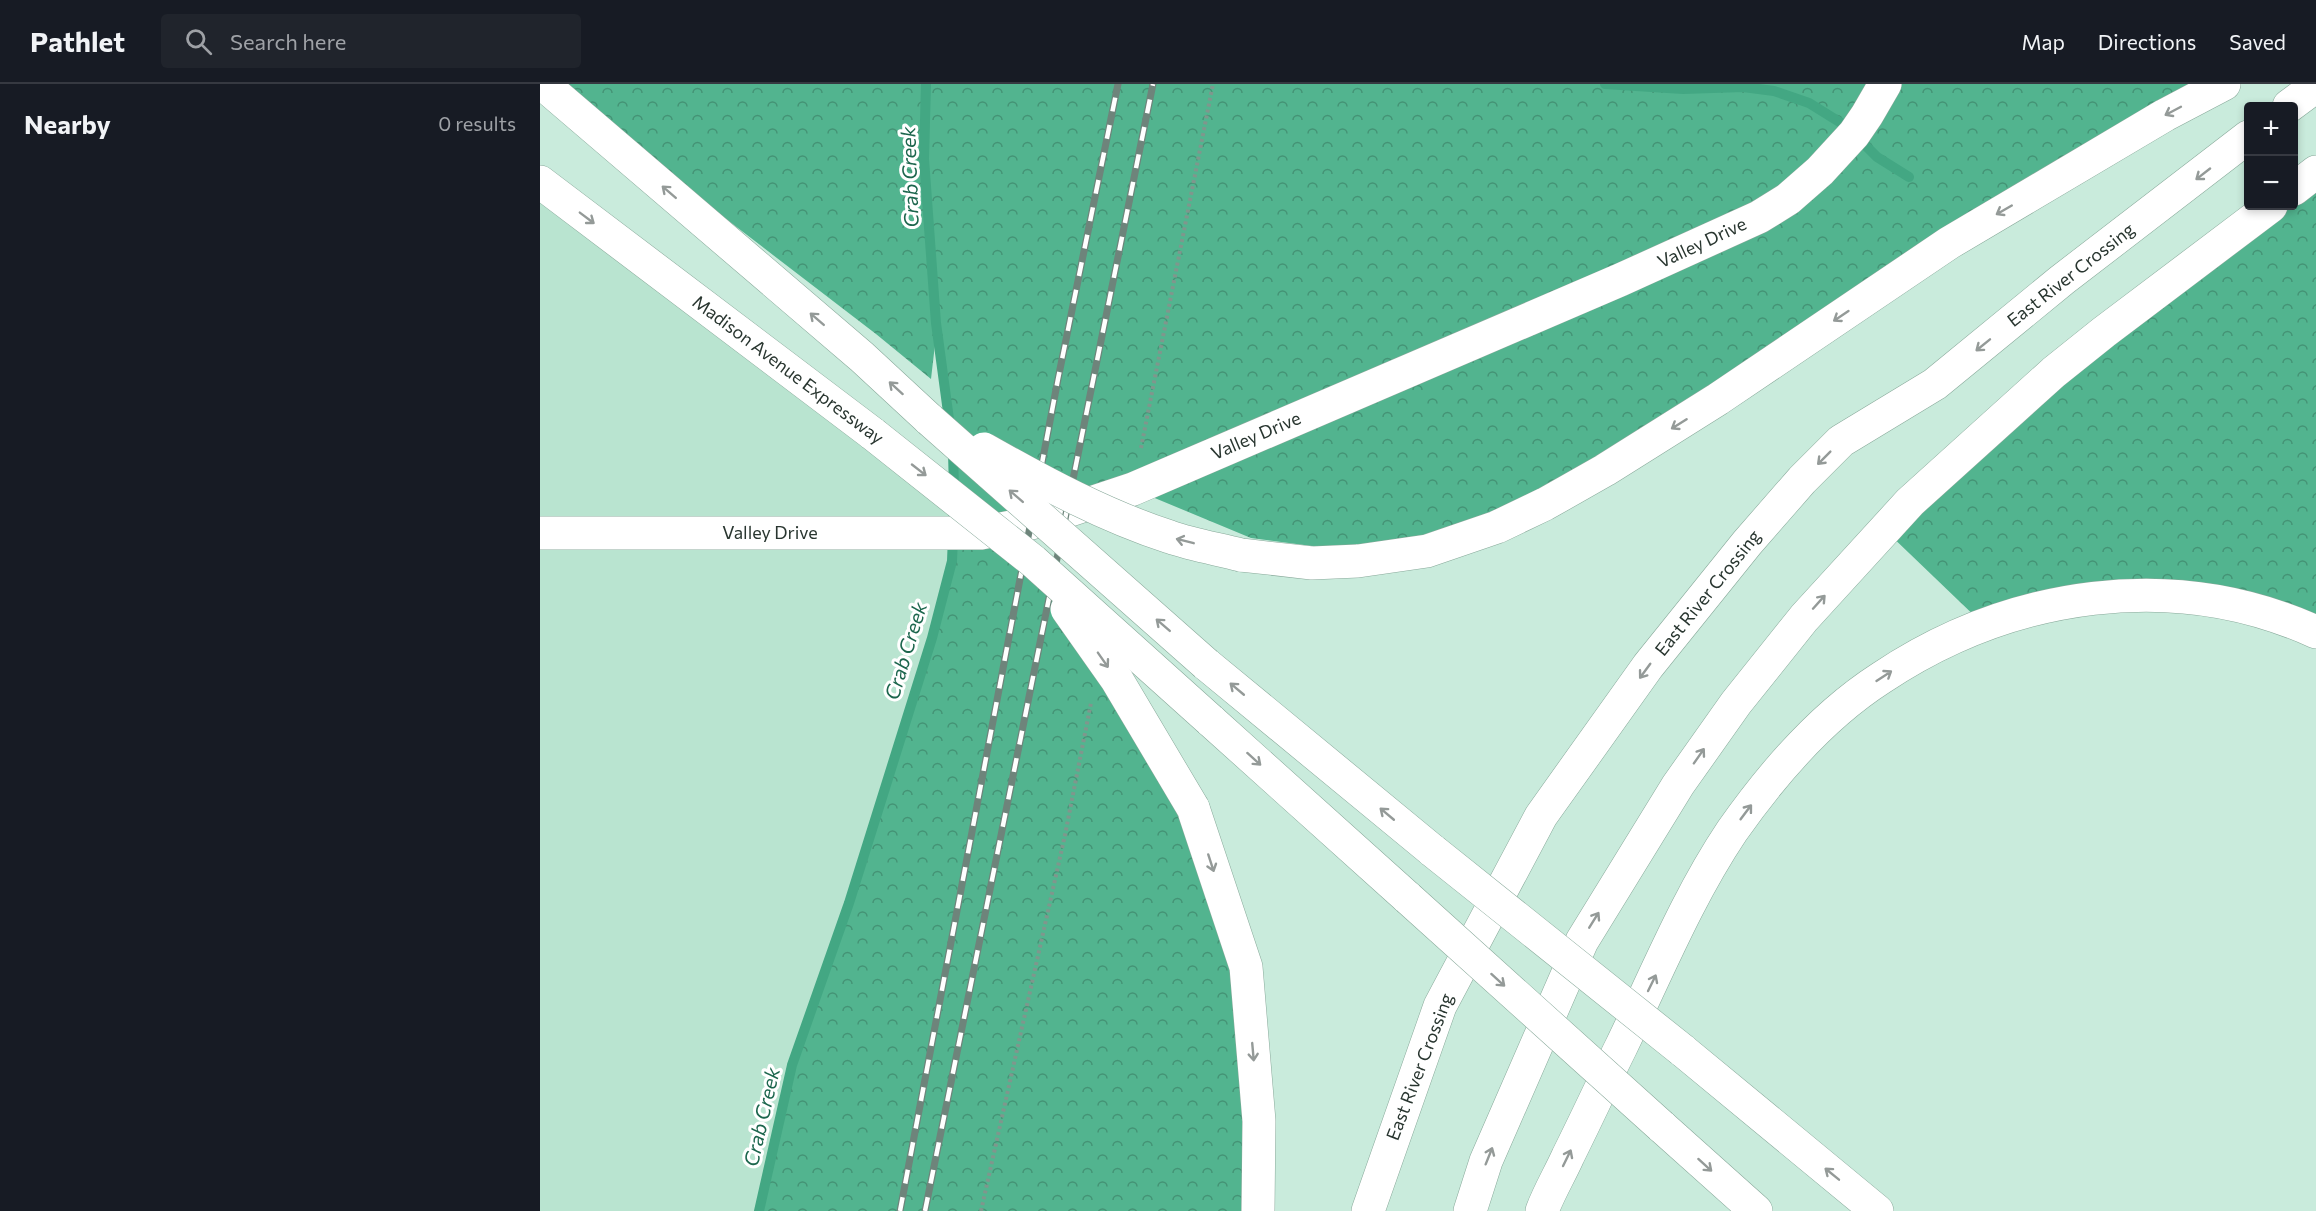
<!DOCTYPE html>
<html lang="en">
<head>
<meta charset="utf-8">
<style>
  body { margin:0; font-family:Commissioner,sans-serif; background:#20242c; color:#f1f3f6 }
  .controls { position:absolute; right:18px; top:18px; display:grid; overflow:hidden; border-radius:6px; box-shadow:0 3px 9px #0003 }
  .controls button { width:54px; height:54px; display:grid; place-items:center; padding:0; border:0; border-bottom:2px solid #363941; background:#171b24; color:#f1f3f6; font:30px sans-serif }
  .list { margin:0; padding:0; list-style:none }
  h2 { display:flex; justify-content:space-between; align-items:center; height:78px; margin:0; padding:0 24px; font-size:26px }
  h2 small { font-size:20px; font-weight:400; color:#9ea1a6 }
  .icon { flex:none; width:33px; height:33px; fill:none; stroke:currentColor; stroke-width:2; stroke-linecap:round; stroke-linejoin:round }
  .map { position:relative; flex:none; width:1776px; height:1127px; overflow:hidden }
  header { display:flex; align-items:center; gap:36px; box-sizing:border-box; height:84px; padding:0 30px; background:#171b24; border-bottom:2px solid #363941 }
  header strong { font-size:28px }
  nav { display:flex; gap:33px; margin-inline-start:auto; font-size:21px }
  .search { width:420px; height:54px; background:#20242c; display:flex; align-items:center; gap:15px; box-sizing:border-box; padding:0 21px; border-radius:6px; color:#9ea1a6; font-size:22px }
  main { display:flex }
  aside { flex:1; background:#171b24 }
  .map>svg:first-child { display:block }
  .built { fill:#b9e4d0 }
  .forest { fill:url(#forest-crowns) }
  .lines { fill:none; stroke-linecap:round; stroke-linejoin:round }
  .stream { stroke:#43a783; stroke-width:10 }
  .minor-casing { stroke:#88a99a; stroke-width:34 }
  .motorway-casing { stroke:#88a99a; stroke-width:34 }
  .path { stroke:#7f978d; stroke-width:4; stroke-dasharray:3 3; stroke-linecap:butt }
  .minor { stroke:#fff; stroke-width:33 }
  .motorway { stroke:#fff; stroke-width:33 }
  .rail-casing { stroke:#6e847b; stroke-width:7 }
  .rail { stroke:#fff; stroke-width:4.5; stroke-dasharray:14; stroke-linecap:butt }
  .motorway-bridge-casing { stroke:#88a99a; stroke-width:34; stroke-linecap:butt }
  .motorway-bridge { stroke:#fff; stroke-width:33 }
  .oneway { stroke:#949a98 }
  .labels { text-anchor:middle; stroke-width:6; stroke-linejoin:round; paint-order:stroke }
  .street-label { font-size:18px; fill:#293630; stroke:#fff }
  .water-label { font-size:20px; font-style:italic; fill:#1c664d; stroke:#fff }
</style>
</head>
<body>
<header>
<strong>Pathlet</strong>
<div class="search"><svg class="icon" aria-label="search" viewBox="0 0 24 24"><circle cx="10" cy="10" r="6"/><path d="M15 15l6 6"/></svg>Search here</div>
<nav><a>Map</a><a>Directions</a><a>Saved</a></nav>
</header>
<main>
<aside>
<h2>Nearby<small>0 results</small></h2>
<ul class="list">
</ul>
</aside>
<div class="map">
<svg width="1776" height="1127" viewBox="0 0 1776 1127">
  <defs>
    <pattern id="forest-crowns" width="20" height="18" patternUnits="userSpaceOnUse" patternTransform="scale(1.5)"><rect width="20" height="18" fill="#52b48f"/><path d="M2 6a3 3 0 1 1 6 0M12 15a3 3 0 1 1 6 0" fill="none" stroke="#449375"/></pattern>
  </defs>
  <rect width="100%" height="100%" fill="#c9ebdc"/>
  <polygon class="built" points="0,91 417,417 406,449 412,477 392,554 230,1071 219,1127 0,1127"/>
  <g class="forest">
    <polygon points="10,0 1684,0 1005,420 817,468 711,454 593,405 491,439 493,477 653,724 706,883 718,1127 219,1127 252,981 392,554 412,477 414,450 406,449 415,379 397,243 391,295 336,250"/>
    <polygon points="1776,88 1776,548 1668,514 1443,540 1345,446 1731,122 1754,122 1754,105"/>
  </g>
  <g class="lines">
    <g class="stream">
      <polyline points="386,0 384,75 396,239 410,343"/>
      <polyline points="1065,0 1143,5 1203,3 1234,7 1269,19 1306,42 1337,73 1369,93"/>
      <polyline points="413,368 414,406"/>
      <polyline points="219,1127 252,981 309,819 392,554 412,477 413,452"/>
    </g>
    <g class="minor-casing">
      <polyline id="minor" points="0,449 441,449 491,439 593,405 1080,196 1219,133 1248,115 1280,87 1314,50 1327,31 1345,0"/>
    </g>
    <g class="motorway-casing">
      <g id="motorway">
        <polyline points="3,0 322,273 390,336"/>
        <polyline points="1749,22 1776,2"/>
        <polyline points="0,98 333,350"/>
        <polyline points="1754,105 1776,88"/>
        <polyline points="701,471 772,479 818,477 887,467 957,443 1005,420 1065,386 1178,315 1409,159 1625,31 1684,0"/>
        <polyline points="666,580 893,767"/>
        <polyline points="670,636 868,814"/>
        <polyline points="653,724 706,883 719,1037 718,1127"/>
        <polyline points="1142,966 1337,1127"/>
        <polyline points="1121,1042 1216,1127"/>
        <polyline points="828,1127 900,922 1001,732 1108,582 1207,459 1262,396 1301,357 1395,300 1522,196 1708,53"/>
        <polyline points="930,1127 946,1077 1042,857 1138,701 1196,619 1264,534 1370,418 1514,288 1564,248 1731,122"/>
        <path d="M1002,1127C1009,1108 1020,1090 1028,1072C1046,1036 1063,999 1081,963C1116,891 1147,814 1192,747C1232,690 1282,632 1341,594C1470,508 1633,483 1776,548"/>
      </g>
    </g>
    <g class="path">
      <polyline points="601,364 673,0"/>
      <polyline points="441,1127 525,751 551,619"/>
    </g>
    <use href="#minor" class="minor"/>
    <use href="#motorway" class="motorway"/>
    <g class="rail-casing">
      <g id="rail">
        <polyline points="360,1127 518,295 578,0"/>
        <polyline points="385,1127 613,0"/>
      </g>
    </g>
    <use href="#rail" class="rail"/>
    <g class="motorway-bridge-casing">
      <g id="motorway-bridge">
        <polyline points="390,336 666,580"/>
        <polyline points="333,350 493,477 670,636"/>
        <path d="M444,365C504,399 565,432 630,453C653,461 678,465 701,471"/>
        <polyline points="527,525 577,596 653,724"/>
        <polyline points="893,767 1142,966"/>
        <polyline points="868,814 1121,1042"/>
      </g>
    </g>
    <use href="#motorway-bridge" class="motorway-bridge"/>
  </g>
  <defs><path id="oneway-shaft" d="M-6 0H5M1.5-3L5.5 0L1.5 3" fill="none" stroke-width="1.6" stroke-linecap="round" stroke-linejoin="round" transform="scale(1.5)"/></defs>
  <g class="oneway">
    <use href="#oneway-shaft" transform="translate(1633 27) rotate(152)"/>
    <use href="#oneway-shaft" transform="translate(1663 90) rotate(142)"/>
    <use href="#oneway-shaft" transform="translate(129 108) rotate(-139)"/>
    <use href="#oneway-shaft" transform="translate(1464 126) rotate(150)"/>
    <use href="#oneway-shaft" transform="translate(47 134) rotate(37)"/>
    <use href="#oneway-shaft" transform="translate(1301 232) rotate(146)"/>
    <use href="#oneway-shaft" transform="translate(277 235) rotate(-139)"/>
    <use href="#oneway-shaft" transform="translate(1443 261) rotate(141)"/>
    <use href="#oneway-shaft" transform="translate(356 304) rotate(-138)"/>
    <use href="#oneway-shaft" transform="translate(1139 340) rotate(148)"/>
    <use href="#oneway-shaft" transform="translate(1284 374) rotate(135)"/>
    <use href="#oneway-shaft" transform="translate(379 386) rotate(38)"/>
    <use href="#oneway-shaft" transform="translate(476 412) rotate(-139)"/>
    <use href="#oneway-shaft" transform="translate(645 457) rotate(-166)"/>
    <use href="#oneway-shaft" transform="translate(1279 518) rotate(-48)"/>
    <use href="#oneway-shaft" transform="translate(623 541) rotate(-139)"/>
    <use href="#oneway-shaft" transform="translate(563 576) rotate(55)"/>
    <use href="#oneway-shaft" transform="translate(1105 587) rotate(126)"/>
    <use href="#oneway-shaft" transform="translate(1344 592) rotate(-33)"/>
    <use href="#oneway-shaft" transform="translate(697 605) rotate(-140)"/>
    <use href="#oneway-shaft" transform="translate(1159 672) rotate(-55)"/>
    <use href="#oneway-shaft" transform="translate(714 675) rotate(42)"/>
    <use href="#oneway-shaft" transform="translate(1206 728) rotate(-53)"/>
    <use href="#oneway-shaft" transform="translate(847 730) rotate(-140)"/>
    <use href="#oneway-shaft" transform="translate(671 779) rotate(72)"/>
    <use href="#oneway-shaft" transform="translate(1054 836) rotate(-58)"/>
    <use href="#oneway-shaft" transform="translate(958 896) rotate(42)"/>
    <use href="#oneway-shaft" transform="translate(1112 899) rotate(-64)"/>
    <use href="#oneway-shaft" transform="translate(713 968) rotate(85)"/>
    <use href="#oneway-shaft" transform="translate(949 1072) rotate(-68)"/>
    <use href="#oneway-shaft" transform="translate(1027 1074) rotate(-64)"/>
    <use href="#oneway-shaft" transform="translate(1165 1081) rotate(42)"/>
    <use href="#oneway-shaft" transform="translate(1292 1090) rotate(-141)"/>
  </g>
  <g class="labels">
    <g class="street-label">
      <text transform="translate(1162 159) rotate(-25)" y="6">Valley Drive</text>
      <text transform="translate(1531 191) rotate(-38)" y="6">East River Crossing</text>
      <text transform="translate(248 286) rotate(37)" y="6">Madison Avenue Expressway</text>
      <text transform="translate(716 352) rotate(-23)" y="6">Valley Drive</text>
      <text x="230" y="455">Valley Drive</text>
      <text transform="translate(1168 509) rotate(-51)" y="6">East River Crossing</text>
      <text transform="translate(880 983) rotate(-69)" y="6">East River Crossing</text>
    </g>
    <g class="water-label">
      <text transform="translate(370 93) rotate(-92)" y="7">Crab Creek</text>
      <text transform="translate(366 567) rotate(-73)" y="7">Crab Creek</text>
      <text transform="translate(222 1033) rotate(-77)" y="7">Crab Creek</text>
    </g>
  </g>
</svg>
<div class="controls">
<button>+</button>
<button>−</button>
</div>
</div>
</main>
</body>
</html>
